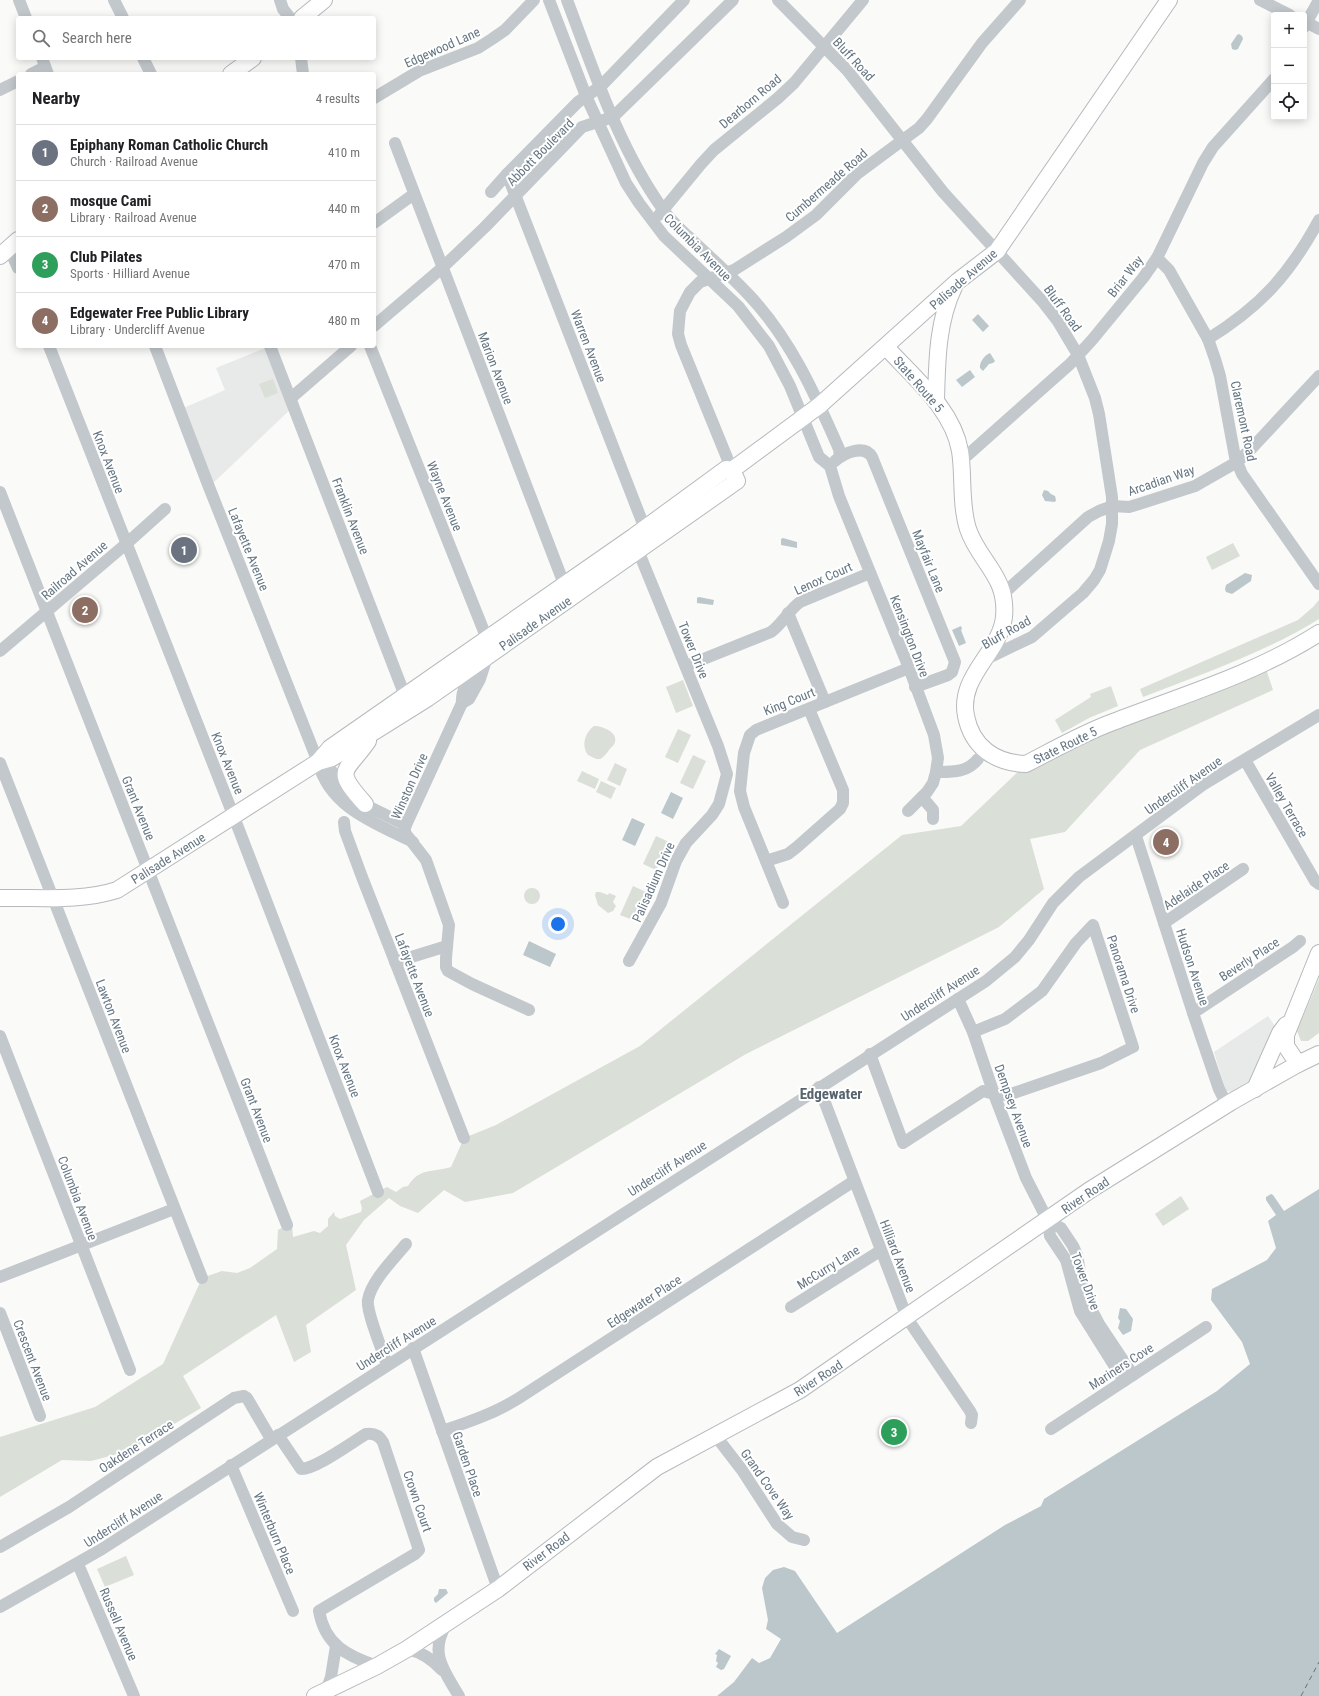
<!DOCTYPE html>
<html lang="en">
<head>
<meta charset="utf-8">
<style>
  body { margin:0; font-family:"Roboto Condensed",sans-serif; background:#f6f6f6; color:#202124 }
  .controls { position:absolute; right:12px; top:12px; display:grid; overflow:hidden; border-radius:4px; box-shadow:0 2px 10px #0003 }
  .controls button { width:36px; height:36px; display:grid; place-items:center; padding:0; border:0; border-bottom:1px solid #e0e0e0; background:#fff; color:#202124; font:20px sans-serif }
  .you { position:absolute; left:558px; top:924px; width:14px; height:14px; margin:-10px; border:3px solid #fff; border-radius:50%; background:#1a73e8; box-shadow:0 0 0 6px #1a73e833 }
  .badge { display:grid; place-items:center; width:26px; height:26px; border-radius:50%; background:#2563eb; color:#fff; font-size:13px; font-weight:700 }
  .pin { position:absolute; translate:-50% -50%; border:2px solid #fff; box-shadow:0 1px 4px #0006 }
  .list { margin:0; padding:0; list-style:none }
  h2 { display:flex; justify-content:space-between; align-items:center; height:52px; margin:0; padding:0 16px; font-size:17px }
  h2 small { font-size:13px; font-weight:400; color:#757577 }
  .list li { display:grid; grid-template-columns:26px 1fr auto; gap:12px; align-items:center; box-sizing:border-box; height:56px; padding:0 16px; border-top:1px solid #e0e0e0 }
  .list b { display:block; font-size:15px; white-space:nowrap }
  .list p { margin:0; font-size:13px; white-space:nowrap; color:#757577 }
  .list em { font-size:13px; font-style:normal; color:#757577 }
  .icon { flex:none; width:22px; height:22px; fill:none; stroke:currentColor; stroke-width:2; stroke-linecap:round; stroke-linejoin:round }
  .map { position:relative; flex:none; width:1319px; height:1696px; overflow:hidden }
  .search { position:absolute; background:#fff; box-shadow:0 2px 10px #0003; left:16px; top:16px; width:360px; height:44px; display:flex; align-items:center; gap:10px; box-sizing:border-box; padding:0 14px; border-radius:4px; color:#757577; font-size:15px }
  .panel { position:absolute; background:#fff; box-shadow:0 2px 10px #0003; left:16px; top:72px; width:360px; height:276px; border-radius:4px }
  .map>svg:first-child { display:block }
  .built { fill:#e8e9e9 }
  .green { fill:#dadfd7 }
  .water { fill:#bbc7cb }
  .lines { fill:none; stroke-linecap:round; stroke-linejoin:round }
  .ferry { stroke:#60757c; stroke-width:1; stroke-dasharray:5 4; stroke-linecap:butt }
  .major-casing { stroke:#b5babe; stroke-width:18 }
  .minor { stroke:#c3c8cc; stroke-width:12 }
  .major { stroke:#fff; stroke-width:16 }
  .labels { text-anchor:middle; stroke-width:4; stroke-linejoin:round; paint-order:stroke }
  .street-label { font-size:13px; fill:#657683; stroke:#fff }
  .quarter-label { font-size:15px; font-weight:bold; fill:#57646e; stroke:#fff }
</style>
</head>
<body>
<div class="map">
<svg width="1319" height="1696" viewBox="0 0 1319 1696">
  <rect width="100%" height="100%" fill="#fafaf8"/>
  <g class="built">
    <polygon points="270,346 294,406 209,487 179,410 225,390 216,368"/>
    <polygon points="1268,1016 1277,1029 1254,1078 1232,1092 1226,1091 1214,1052"/>
  </g>
  <g class="green">
    <polygon points="273,379 278,393 265,398 259,384"/>
    <polygon points="1233,543 1240,556 1212,570 1206,557"/>
    <path d="M1319,600V619C1264,653 1203,674 1143,697L1140,689L1298,620L1313,607Z"/>
    <path d="M1264,663L1273,690L1140,750L1065,832L1030,839L1044,889L999,927L746,1054L513,1193L465,1202L444,1190L418,1213L400,1206L389,1198L364,1220L346,1245L356,1290L306,1325L311,1352L294,1362L276,1315L183,1376L201,1408L129,1451L91,1461L62,1460L0,1497V1437L95,1407L163,1364L202,1278L222,1271L237,1273L250,1268L277,1249L278,1230L287,1225H292L293,1237L314,1231L320,1233L328,1226V1219L334,1212L335,1216L340,1219L361,1212L362,1208L360,1201L387,1187L396,1192L403,1187L408,1186C420,1167 432,1173 451,1167L464,1138L496,1125L640,1046L902,835L961,826L1026,764Z"/>
    <polygon points="683,680 693,706 676,713 666,687"/>
    <polygon points="1111,686 1118,706 1089,718 1062,733 1055,720 1091,697 1090,694"/>
    <path d="M594,726C602,726 618,732 615,742C614,746 611,747 609,750C607,753 603,758 600,759C596,760 591,756 588,755C581,745 585,733 594,726Z"/>
    <polygon points="678,729 691,735 678,763 665,757"/>
    <polygon points="693,755 706,761 693,789 680,783"/>
    <polygon points="615,763 627,769 620,786 607,780"/>
    <polygon points="582,771 599,779 595,789 577,781"/>
    <polygon points="601,781 616,788 611,799 596,792"/>
    <polygon points="656,836 669,842 656,870 643,864"/>
    <polygon points="633,886 646,892 633,920 620,915"/>
    <circle cx="532" cy="896" r="8"/>
    <polygon points="596,892 600,892 608,895 609,893 616,896 613,902 616,906 613,911 608,913 598,905 595,895"/>
    <polygon points="1319,979 1319,1033 1308,1041 1301,1041 1297,1031"/>
    <polygon points="1181,1196 1189,1209 1163,1226 1155,1214"/>
    <polygon points="126,1556 134,1575 105,1587 97,1569"/>
  </g>
  <g class="water">
    <polygon points="1239,34 1242,36 1243,39 1238,49 1235,50 1232,49 1231,44 1237,35"/>
    <polygon points="978,314 989,326 983,332 972,320"/>
    <path d="M990,353L995,361L993,363L989,364L983,371L980,368C979,362 985,355 990,353Z"/>
    <polygon points="970,370 975,377 962,387 956,380"/>
    <polygon points="1044,490 1048,491 1051,494 1055,496 1056,500 1055,502 1045,501 1042,495"/>
    <polygon points="783,538 797,542 797,548 781,545 781,539"/>
    <polygon points="1245,573 1252,575 1251,581 1232,594 1226,592 1225,589 1226,585"/>
    <polygon points="699,597 714,600 713,605 697,603 697,598"/>
    <polygon points="961,626 962,629 961,630 966,643 959,646 952,630"/>
    <polygon points="671,792 683,798 673,819 661,813"/>
    <polygon points="632,818 645,824 635,846 622,840"/>
    <polygon points="529,941 556,954 550,967 523,955"/>
    <polygon points="1319,1189 1319,1696 717,1696 734,1682 752,1658 759,1663 770,1658 781,1639 766,1629 768,1620 762,1588 765,1578 773,1570 784,1567 795,1571 837,1633 1005,1525 1041,1506 1044,1499 1217,1391 1250,1364 1242,1342 1211,1300 1212,1289 1267,1260 1276,1248 1268,1221 1276,1215 1266,1200 1266,1197 1271,1194 1273,1195 1284,1211"/>
    <polygon points="1120,1308 1126,1309 1133,1319 1131,1331 1123,1335 1118,1328 1120,1321 1118,1318"/>
    <polygon points="439,1589 446,1589 448,1593 436,1603 434,1601 434,1598 438,1594"/>
    <polygon points="719,1649 731,1656 724,1669 721,1670 716,1667 718,1663 716,1661 717,1655 715,1654"/>
  </g>
  <g class="lines">
    <polyline class="ferry" points="1301,1696 1319,1662"/>
    <g class="major-casing">
      <g id="major">
        <polyline points="302,18 324,0"/>
        <polyline points="231,74 253,58"/>
        <polyline points="0,256 18,240"/>
        <path d="M886,347C913,377 953,409 960,451C964,476 960,504 968,529C979,562 1008,576 1004,617C1000,653 958,676 966,716C972,747 995,763 1026,764C1055,749 1083,733 1113,722C1183,695 1255,674 1319,633"/>
        <path d="M936,401C937,363 937,322 954,287"/>
        <polyline points="318,762 330,748 633,537 726,469 732,470 820,405 958,281 997,251 1169,0"/>
        <path d="M365,804C333,768 345,774 368,741"/>
        <path d="M0,898C38,897 80,902 117,890L318,762L332,758L428,698L737,481L732,470"/>
        <polyline points="1298,1064 1286,1046 1286,1035 1319,953"/>
        <polyline points="1255,1089 1280,1033 1286,1025"/>
        <polyline points="315,1696 377,1666 407,1649 498,1589 657,1467 800,1390 1090,1190 1231,1102 1298,1064 1319,1054"/>
      </g>
    </g>
    <g class="minor">
      <polyline points="19,0 26,18"/>
      <polyline points="114,0 123,18"/>
      <polyline points="280,0 283,9 290,18"/>
      <polyline points="549,0 586,96 626,183 639,203 664,236 738,306 769,346 790,386 819,457 830,466 839,496 909,668 934,735 938,758 936,772 933,783 927,792 908,811"/>
      <path d="M567,0C594,71 618,146 662,208C670,220 681,230 691,239C710,257 730,275 748,294C790,338 815,394 839,449L840,456"/>
      <polyline points="778,0 847,70 943,192 1043,302 1057,320 1078,355 1095,398 1099,414 1112,497 1112,524 1109,541 1100,570 1094,580 1083,593 1032,637 984,660"/>
      <polyline points="1260,0 1290,15"/>
      <polyline points="1304,21 1319,29"/>
      <polyline points="1304,27 1319,0"/>
      <polyline points="42,58 48,74"/>
      <polyline points="143,58 151,74"/>
      <polyline points="301,58 303,74"/>
      <polyline points="31,74 45,67"/>
      <polyline points="0,90 18,81"/>
      <polyline points="374,98 419,71 478,48 492,39 505,30 534,0"/>
      <polyline points="395,143 564,584 563,593"/>
      <polyline points="507,174 645,529"/>
      <polyline points="491,192 507,174 578,102 601,86 684,0"/>
      <polyline points="659,215 701,164 714,150 778,98 794,83 863,0"/>
      <polyline points="374,223 414,194"/>
      <polyline points="9,248 18,268"/>
      <polyline points="1157,258 1169,270 1208,339 1215,359 1220,376 1235,457 1242,474 1319,584"/>
      <polyline points="374,326 442,268 485,227 582,127 613,117 733,0"/>
      <path d="M1208,339C1261,306 1289,275 1319,220"/>
      <polyline points="49,346 234,817 378,1192"/>
      <path d="M155,346L209,487L318,762C330,808 375,823 413,842"/>
      <polyline points="270,346 405,696"/>
      <polyline points="370,346 487,639 487,657 480,679 469,699 462,703"/>
      <polyline points="291,398 351,346"/>
      <path d="M835,461C844,453 864,444 872,457L955,662L952,672L948,675L915,687"/>
      <polyline points="961,461 1070,364 1092,340 1143,278 1157,258 1203,163 1213,147 1274,79"/>
      <polyline points="732,470 681,345 678,334 680,311 690,292 700,282 734,270 786,237 816,215 857,174 919,128 927,119 982,43 1020,0"/>
      <polyline points="0,492 287,1225"/>
      <polyline points="1003,594 1088,517 1099,511 1113,506 1129,507 1139,504 1195,486 1237,462 1252,448 1319,376"/>
      <polyline points="788,613 825,702"/>
      <polyline points="0,651 126,544 165,509"/>
      <path d="M686,666L771,632C783,623 789,610 800,602L870,573"/>
      <path d="M478,667C469,677 461,689 462,703L405,827V833L426,860L449,925L446,958V967L448,971L472,984L529,1010"/>
      <polyline points="1245,760 1315,881 1319,884"/>
      <polyline points="318,762 331,770 349,795 357,801 406,825"/>
      <polyline points="0,763 202,1278"/>
      <path d="M936,772C952,772 967,773 978,759"/>
      <polyline points="922,797 933,810 933,819"/>
      <polyline points="344,822 345,831 362,877 464,1138"/>
      <polyline points="1136,836 1193,1013 1219,1089 1227,1105"/>
      <polyline points="766,861 788,854 797,847 840,809 843,803 843,790 809,709"/>
      <polyline points="783,903 744,807 740,791 744,753 750,735 756,730 909,668"/>
      <polyline points="1164,923 1243,869"/>
      <polyline points="629,961 661,903 676,861 686,843 712,815 719,804 727,774 718,746 635,543"/>
      <polyline points="395,962 447,946"/>
      <polyline points="958,999 973,1032 994,1094 1026,1178 1048,1221 1050,1236 1066,1260 1080,1311 1124,1381"/>
      <polyline points="1193,1013 1293,947 1300,941"/>
      <polyline points="0,1036 130,1370"/>
      <polyline points="870,1054 903,1143 983,1091 994,1094 1008,1095 1101,1063 1133,1047 1093,925 1076,943 1042,991 1005,1019 973,1032"/>
      <polyline points="819,1087 907,1318 970,1411 972,1415 971,1423"/>
      <polyline points="1048,1221 1061,1228 1073,1246 1077,1255 1083,1289 1088,1303 1099,1324 1133,1375"/>
      <polyline points="0,1277 174,1209"/>
      <polyline points="791,1307 880,1251"/>
      <polyline points="0,1313 40,1416"/>
      <polyline points="413,1348 498,1589"/>
      <path d="M387,1365C383,1351 366,1312 368,1300C371,1281 394,1259 406,1244"/>
      <polyline points="1051,1429 1206,1327"/>
      <path d="M442,1431C469,1422 495,1413 519,1398L854,1181"/>
      <path d="M278,1435L301,1469C316,1469 351,1443 366,1434C373,1433 379,1435 383,1442L419,1550L415,1554L319,1611C325,1645 347,1656 377,1666"/>
      <polyline points="715,1435 742,1470 777,1524 792,1537 804,1540"/>
      <polyline points="231,1465 293,1611"/>
      <polyline points="0,1547 69,1507 234,1398 244,1396 247,1398 271,1439"/>
      <polyline points="78,1564 134,1696"/>
      <polyline points="0,1607 102,1549 986,981 1015,957 1029,940 1053,903 1079,877 1204,784 1319,715"/>
      <path d="M446,1625C429,1653 444,1671 459,1696"/>
      <path d="M407,1649C422,1652 432,1659 442,1670"/>
      <polyline points="326,1691 331,1677 336,1646"/>
    </g>
    <use href="#major" class="major"/>
  </g>
  <g class="labels">
    <g class="street-label">
      <text transform="translate(442 47) rotate(-24)" y="5">Edgewood Lane</text>
      <text transform="translate(854 59) rotate(47)" y="5">Bluff Road</text>
      <text transform="translate(750 101) rotate(-40)" y="5">Dearborn Road</text>
      <text transform="translate(540 152) rotate(-45)" y="5">Abbott Boulevard</text>
      <text transform="translate(826 185) rotate(-41)" y="5">Cumbermeade Road</text>
      <text transform="translate(698 247) rotate(45)" y="5">Columbia Avenue</text>
      <text transform="translate(1125 276) rotate(-52)" y="5">Briar Way</text>
      <text transform="translate(963 279) rotate(-41)" y="5">Palisade Avenue</text>
      <text transform="translate(1063 308) rotate(54)" y="5">Bluff Road</text>
      <text transform="translate(589 346) rotate(69)" y="5">Warren Avenue</text>
      <text transform="translate(496 368) rotate(69)" y="5">Marion Avenue</text>
      <text transform="translate(919 384) rotate(49)" y="5">State Route 5</text>
      <text transform="translate(1244 421) rotate(78)" y="5">Claremont Road</text>
      <text transform="translate(109 462) rotate(69)" y="5">Knox Avenue</text>
      <text transform="translate(1161 480) rotate(-19)" y="5">Arcadian Way</text>
      <text transform="translate(445 496) rotate(68)" y="5">Wayne Avenue</text>
      <text transform="translate(351 516) rotate(69)" y="5">Franklin Avenue</text>
      <text transform="translate(249 549) rotate(68)" y="5">Lafayette Avenue</text>
      <text transform="translate(929 561) rotate(68)" y="5">Mayfair Lane</text>
      <text transform="translate(74 570) rotate(-41)" y="5">Railroad Avenue</text>
      <text transform="translate(823 578) rotate(-24)" y="5">Lenox Court</text>
      <text transform="translate(535 623) rotate(-35)" y="5">Palisade Avenue</text>
      <text transform="translate(1006 632) rotate(-29)" y="5">Bluff Road</text>
      <text transform="translate(910 636) rotate(69)" y="5">Kensington Drive</text>
      <text transform="translate(694 650) rotate(68)" y="5">Tower Drive</text>
      <text transform="translate(789 701) rotate(-22)" y="5">King Court</text>
      <text transform="translate(1065 745) rotate(-26)" y="5">State Route 5</text>
      <text transform="translate(228 763) rotate(68)" y="5">Knox Avenue</text>
      <text transform="translate(1183 785) rotate(-35)" y="5">Undercliff Avenue</text>
      <text transform="translate(409 786) rotate(-66)" y="5">Winston Drive</text>
      <text transform="translate(1287 805) rotate(60)" y="5">Valley Terrace</text>
      <text transform="translate(139 808) rotate(68)" y="5">Grant Avenue</text>
      <text transform="translate(168 858) rotate(-32)" y="5">Palisade Avenue</text>
      <text transform="translate(653 882) rotate(-66)" y="5">Palisadium Drive</text>
      <text transform="translate(1196 885) rotate(-34)" y="5">Adelaide Place</text>
      <text transform="translate(1249 959) rotate(-33)" y="5">Beverly Place</text>
      <text transform="translate(1193 967) rotate(72)" y="5">Hudson Avenue</text>
      <text transform="translate(1124 974) rotate(72)" y="5">Panorama Drive</text>
      <text transform="translate(415 975) rotate(69)" y="5">Lafayette Avenue</text>
      <text transform="translate(940 993) rotate(-33)" y="5">Undercliff Avenue</text>
      <text transform="translate(114 1016) rotate(69)" y="5">Lawton Avenue</text>
      <text transform="translate(345 1066) rotate(69)" y="5">Knox Avenue</text>
      <text transform="translate(1014 1106) rotate(70)" y="5">Dempsey Avenue</text>
      <text transform="translate(257 1110) rotate(69)" y="5">Grant Avenue</text>
      <text transform="translate(667 1168) rotate(-33)" y="5">Undercliff Avenue</text>
      <text transform="translate(1085 1195) rotate(-34)" y="5">River Road</text>
      <text transform="translate(78 1198) rotate(69)" y="5">Columbia Avenue</text>
      <text transform="translate(898 1256) rotate(69)" y="5">Hilliard Avenue</text>
      <text transform="translate(828 1267) rotate(-32)" y="5">McCurry Lane</text>
      <text transform="translate(1086 1281) rotate(70)" y="5">Tower Drive</text>
      <text transform="translate(644 1301) rotate(-33)" y="5">Edgewater Place</text>
      <text transform="translate(396 1343) rotate(-32)" y="5">Undercliff Avenue</text>
      <text transform="translate(33 1360) rotate(69)" y="5">Crescent Avenue</text>
      <text transform="translate(1121 1366) rotate(-33)" y="5">Mariners Cove</text>
      <text transform="translate(818 1378) rotate(-33)" y="5">River Road</text>
      <text transform="translate(136 1446) rotate(-33)" y="5">Oakdene Terrace</text>
      <text transform="translate(468 1464) rotate(71)" y="5">Garden Place</text>
      <text transform="translate(768 1484) rotate(55)" y="5">Grand Cove Way</text>
      <text transform="translate(418 1501) rotate(71)" y="5">Crown Court</text>
      <text transform="translate(123 1519) rotate(-33)" y="5">Undercliff Avenue</text>
      <text transform="translate(275 1533) rotate(67)" y="5">Winterburn Place</text>
      <text transform="translate(546 1551) rotate(-37)" y="5">River Road</text>
      <text transform="translate(119 1624) rotate(67)" y="5">Russell Avenue</text>
    </g>
    <g class="quarter-label">
      <text x="831" y="1099">Edgewater</text>
    </g>
  </g>
</svg>
<div class="controls">
<button>+</button>
<button>−</button>
<button><svg class="icon" aria-label="locate" viewBox="0 0 24 24"><circle cx="12" cy="12" r="6"/><path d="M12 2v4M12 18v4M2 12h4M18 12h4"/></svg></button>
</div>
<div class="you"></div>
<div class="pin badge" style="left:184px;top:550px;background:#6b7280">1</div>
<div class="pin badge" style="left:85px;top:610px;background:#8d6e63">2</div>
<div class="pin badge" style="left:894px;top:1432px;background:#2e9e5b">3</div>
<div class="pin badge" style="left:1166px;top:842px;background:#8d6e63">4</div>
<div class="search"><svg class="icon" aria-label="search" viewBox="0 0 24 24"><circle cx="10" cy="10" r="6"/><path d="M15 15l6 6"/></svg>Search here</div>
<section class="panel">
<h2>Nearby<small>4 results</small></h2>
<ul class="list">
<li><span class="badge" style="background:#6b7280">1</span><div><b>Epiphany Roman Catholic Church</b><p>Church · Railroad Avenue</p></div><em>410 m</em></li>
<li><span class="badge" style="background:#8d6e63">2</span><div><b>mosque Cami</b><p>Library · Railroad Avenue</p></div><em>440 m</em></li>
<li><span class="badge" style="background:#2e9e5b">3</span><div><b>Club Pilates</b><p>Sports · Hilliard Avenue</p></div><em>470 m</em></li>
<li><span class="badge" style="background:#8d6e63">4</span><div><b>Edgewater Free Public Library</b><p>Library · Undercliff Avenue</p></div><em>480 m</em></li>
</ul>
</section>
</div>
</body>
</html>
